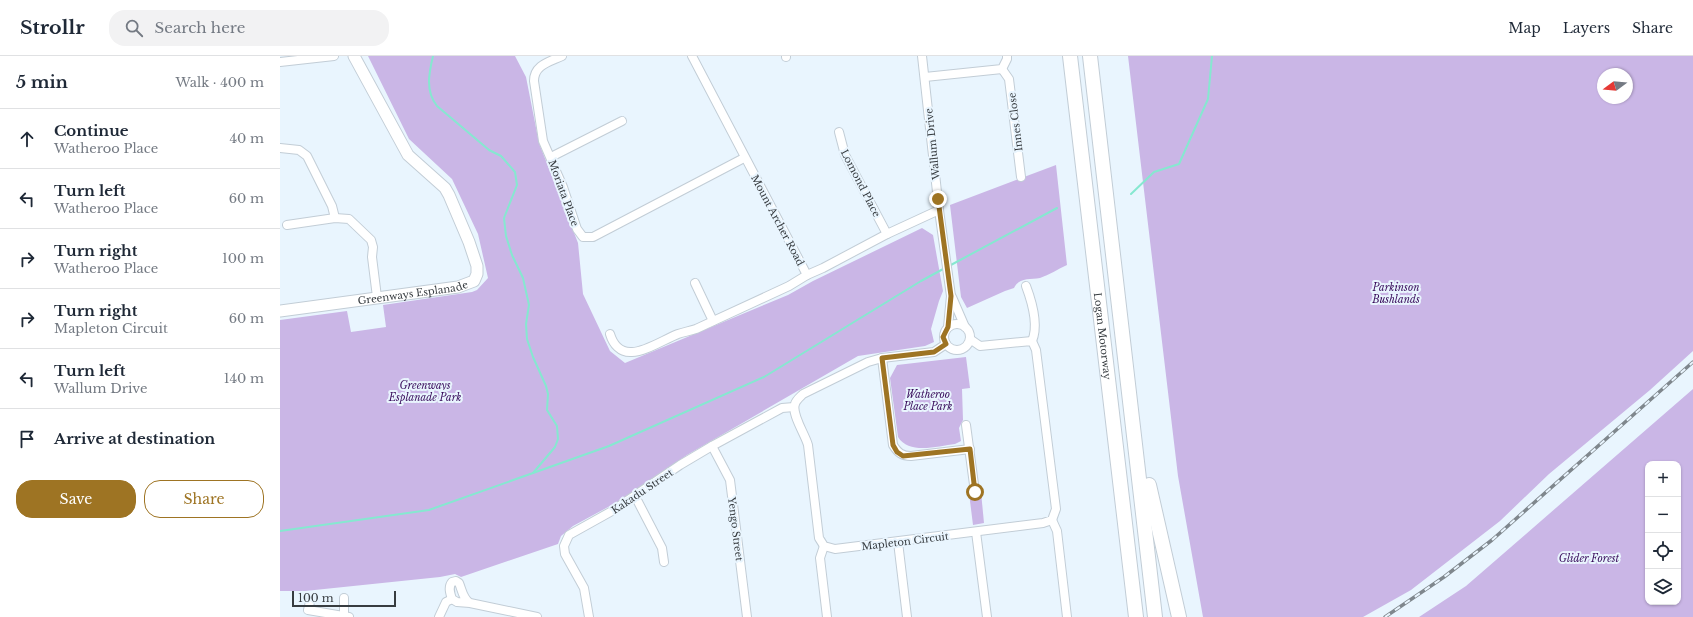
<!DOCTYPE html>
<html lang="en">
<head>
<meta charset="utf-8">
<style>
  body { margin:0; font-family:"Libre Baskerville",serif; background:#f2f2f3; color:#1f2937 }
  .controls { position:absolute; right:12px; bottom:12px; display:grid; overflow:hidden; border-radius:8px; box-shadow:0 1px 3px #0004 }
  .controls button { width:36px; height:36px; display:grid; place-items:center; padding:0; border:0; border-bottom:1px solid #e0e1e3; background:#fff; color:#1f2937; font:20px sans-serif }
  .compass { position:absolute; left:1317px; top:12px; width:36px; height:36px; border-radius:50%; background:#fff; box-shadow:0 1px 3px #0004; rotate:254deg }
  .scale { position:absolute; left:12px; bottom:10px; width:104px; box-sizing:border-box; padding-left:4px; border:2px solid #373c40; border-top:0; font-size:11px; line-height:14px; white-space:nowrap; color:#373c40; -webkit-text-stroke:3px #e9f5fe; paint-order:stroke }
  .stop { position:absolute; width:12px; height:12px; margin:-9px; border:3px solid #9e7423; border-radius:50%; background:#fff }
  .stop.end { background:#9e7423; border-color:#fff; box-shadow:0 1px 4px #0008 }
  .list { margin:0; padding:0; list-style:none }
  h2 { display:flex; justify-content:space-between; align-items:center; height:52px; margin:0; padding:0 16px; font-size:17px }
  h2 small { font-size:13px; font-weight:400; color:#747a83 }
  .list li { display:grid; grid-template-columns:26px 1fr auto; gap:12px; align-items:center; box-sizing:border-box; height:60px; padding:0 16px; border-top:1px solid #e0e1e3 }
  .list b { display:block; font-size:15px; white-space:nowrap }
  .list p { margin:0; font-size:13px; white-space:nowrap; color:#747a83 }
  .list em { font-size:13px; font-style:normal; color:#747a83 }
  .actions { display:flex; gap:8px; padding:12px 16px }
  .actions a { flex:1; padding:9px 0; border:1px solid #9e7423; border-radius:16px; text-align:center; font-size:14px; color:#9e7423 }
  .actions .main { background:#9e7423; color:#fff }
  .icon { flex:none; width:22px; height:22px; fill:none; stroke:currentColor; stroke-width:2; stroke-linecap:round; stroke-linejoin:round }
  .map { position:relative; flex:none; width:1413px; height:561px; overflow:hidden }
  header { display:flex; align-items:center; gap:24px; box-sizing:border-box; height:56px; padding:0 20px; background:#fff; border-bottom:1px solid #e0e1e3 }
  header strong { font-size:19px }
  nav { display:flex; gap:22px; margin-inline-start:auto; font-size:14px }
  .search { width:280px; height:36px; background:#f2f2f3; display:flex; align-items:center; gap:10px; box-sizing:border-box; padding:0 14px; border-radius:16px; color:#747a83; font-size:15px }
  main { display:flex }
  aside { flex:1; background:#fff }
  .map>svg:first-child { display:block }
  .green { fill:#cab6e6; fill-rule:evenodd }
  .lines { fill:none; stroke-linecap:round; stroke-linejoin:round }
  .stream { stroke:#86e8d0; stroke-width:2 }
  .street-casing { stroke:#c2cdd6; stroke-width:10 }
  .secondary-casing { stroke:#c2cdd6; stroke-width:13 }
  .highway-casing { stroke:#c2cdd6; stroke-width:16 }
  .street { stroke:#fff; stroke-width:8 }
  .secondary { stroke:#fff; stroke-width:11 }
  .highway { stroke:#fff; stroke-width:14 }
  .rail-casing { stroke:#7f878d; stroke-width:3.5 }
  .rail { stroke:#e9f5fe; stroke-width:2; stroke-dasharray:6; stroke-linecap:butt }
  .route { stroke:#9e7423; stroke-width:5 }
  .labels { text-anchor:middle; stroke-width:4; stroke-linejoin:round; paint-order:stroke }
  .street-label { font-size:10px; fill:#373c40; stroke:#e9f5fe }
  .park-label { font-size:10px; font-style:italic; fill:#390d5c; stroke:#e9f5fe }
</style>
</head>
<body>
<header>
<strong>Strollr</strong>
<div class="search"><svg class="icon" aria-label="search" viewBox="0 0 24 24"><circle cx="10" cy="10" r="6"/><path d="M15 15l6 6"/></svg>Search here</div>
<nav><a>Map</a><a>Layers</a><a>Share</a></nav>
</header>
<main>
<aside>
<h2>5 min<small>Walk · 400 m</small></h2>
<ul class="list">
<li><svg class="icon" aria-label="ahead" viewBox="0 0 24 24"><path d="M12 20V5M6 11l6-6 6 6"/></svg><div><b>Continue</b><p>Watheroo Place</p></div><em>40 m</em></li>
<li><svg class="icon" aria-label="left" viewBox="0 0 24 24"><path d="M17 20v-9H6M10 6l-5 5 5 5"/></svg><div><b>Turn left</b><p>Watheroo Place</p></div><em>60 m</em></li>
<li><svg class="icon" aria-label="right" viewBox="0 0 24 24"><path d="M7 20v-9h11M14 6l5 5-5 5"/></svg><div><b>Turn right</b><p>Watheroo Place</p></div><em>100 m</em></li>
<li><svg class="icon" aria-label="right" viewBox="0 0 24 24"><path d="M7 20v-9h11M14 6l5 5-5 5"/></svg><div><b>Turn right</b><p>Mapleton Circuit</p></div><em>60 m</em></li>
<li><svg class="icon" aria-label="left" viewBox="0 0 24 24"><path d="M17 20v-9H6M10 6l-5 5 5 5"/></svg><div><b>Turn left</b><p>Wallum Drive</p></div><em>140 m</em></li>
<li><svg class="icon" aria-label="arrive" viewBox="0 0 24 24"><path d="M6 21V4h12l-3 4 3 4H6"/></svg><div><b>Arrive at destination</b></div></li>
</ul>
<div class="actions"><a class="main">Save</a><a>Share</a></div>
</aside>
<div class="map">
<svg width="1413" height="561" viewBox="0 0 1413 561">
  <rect width="100%" height="100%" fill="#e9f5fe"/>
  <g class="green">
    <polygon points="88,0 235,0 246,21 259,87 298,187 303,238 330,295 345,307 508,239 533,225 642,172 653,179 663,235 659,245 651,273 654,286 645,290 578,300 407,399 341,444 293,470 281,480 278,488 181,521 175,518 160,521 25,535 0,535 0,264 67,255 71,276 106,271 103,249 192,236 197,234 208,222 198,178 172,123 129,83"/>
    <path d="M848,0H1413V295L1370,334L1269,418L1220,465L1131,534L1083,561H923L898,420ZM1323,18H1347V42H1323Z"/>
    <path d="M776,109L787,209C778,213 769,219 760,222C750,224 739,221 734,232L725,235L687,252L681,241L670,149Z"/>
    <path d="M686,301L690,332L682,333L683,364L679,372L681,385L675,388C658,390 629,399 618,381L610,322L617,309Z"/>
    <path d="M1413,333V561H1139L1186,530ZM1368,408H1398V546H1368Z"/>
    <polygon points="701,436 704,467 693,469 689,437"/>
  </g>
  <g class="lines">
    <g class="stream">
      <path d="M153,0C149,17 145,35 157,50L209,94L221,100L235,116L237,129L224,162L226,180L232,199L243,222L249,249L246,268L247,283L253,301L266,330L268,338L267,354L277,370L278,383L275,391L253,417"/>
      <polyline points="851,138 874,116 899,108 928,43 932,0"/>
      <polyline points="669,210 777,152"/>
      <polyline points="0,475 149,454 329,390 484,321 641,225 665,212"/>
    </g>
    <g class="street-casing">
      <g id="street">
        <path d="M282,0C269,6 254,9 254,25L263,85L283,131L297,173L303,181H313L464,102"/>
        <polyline points="412,0 527,219"/>
        <polyline points="642,0 659,154 671,240 668,271"/>
        <polyline points="506,1 506,0"/>
        <polyline points="0,6 54,0"/>
        <polyline points="722,13 729,23 741,121"/>
        <polyline points="645,21 722,13 727,3 727,0"/>
        <polyline points="559,76 565,99 607,178"/>
        <polyline points="0,92 19,94 27,100 52,150 55,162"/>
        <polyline points="271,101 342,65"/>
        <polyline points="7,169 55,162 69,163 91,184 93,191 92,201 97,241"/>
        <polyline points="415,227 433,265"/>
        <path d="M746,230C752,246 759,269 752,285"/>
        <polyline points="672,241 685,271"/>
        <circle cx="677" cy="281" r="13"/>
        <path d="M330,278C333,288 340,297 352,296C365,296 385,283 398,278C404,276 410,275 416,273L509,230L527,219L543,212L607,178L659,154"/>
        <path d="M666,288L654,296L602,302L588,306L523,338C520,341 516,344 515,348C511,358 525,378 528,389L539,482L544,490L555,493L763,467L772,464L776,453L756,294L752,285L700,290L690,283"/>
        <path d="M602,302L613,389C618,397 622,400 631,400L690,393"/>
        <polyline points="686,369 695,436"/>
        <polyline points="432,390 450,424 467,561"/>
        <polyline points="355,440 382,492 384,506"/>
        <polyline points="772,464 777,475 787,561"/>
        <polyline points="696,476 707,561"/>
        <polyline points="618,486 627,561"/>
        <polyline points="544,490 540,502 547,561"/>
        <polyline points="30,546 28,554 69,561"/>
        <path d="M190,547C183,543 182,534 179,527L176,525L172,526C168,531 170,537 172,543L177,546L190,547L257,561"/>
        <polyline points="64,560 64,542"/>
        <polyline points="159,561 166,546 172,543"/>
        <polyline points="309,561 304,532 285,498 284,490 289,479 332,455 400,409 432,390 502,352 514,351"/>
      </g>
    </g>
    <g class="secondary-casing">
      <g id="secondary">
        <path id="s1" d="M0,255L178,231L194,225L197,218V210L189,186L169,139L165,132L128,99L74,0"/>
      </g>
    </g>
    <g class="highway-casing">
      <g id="highway">
        <path id="s2" d="M790,0L856,561"/>
        <polyline points="810,0 875,561"/>
        <polyline points="869,429 899,561"/>
      </g>
    </g>
    <use href="#street" class="street"/>
    <use href="#secondary" class="secondary"/>
    <use href="#highway" class="highway"/>
    <g class="rail-casing">
      <polyline id="rail" points="1105,561 1164,521 1212,484 1413,306"/>
    </g>
    <use href="#rail" class="rail"/>
  </g>
  <g class="lines">
    <polyline class="route" points="658,143 671,240 668,271 663,281 666,288 654,296 602,302 613,389 617,396 623,400 690,393 695,436"/>
  </g>
  <g class="labels">
    <g class="street-label">
      <text transform="translate(735 66) rotate(-97)" y="4">Innes Close</text>
      <text transform="translate(652 88) rotate(-96)" y="4">Wallum Drive</text>
      <text transform="translate(581 127) rotate(63)" y="4">Lomond Place</text>
      <text transform="translate(284 137) rotate(70)" y="4">Moriata Place</text>
      <text transform="translate(498 164) rotate(62)" y="4">Mount Archer Road</text>
      <text dy="4" stroke="none"><textPath href="#s1" startOffset="134">Greenways Esplanade</textPath></text>
      <text dy="4" stroke="none"><textPath href="#s2" startOffset="282">Logan Motorway</textPath></text>
      <text transform="translate(362 435) rotate(-34)" y="4">Kakadu Street</text>
      <text transform="translate(456 473) rotate(83)" y="4">Yengo Street</text>
      <text transform="translate(625 485) rotate(-7)" y="4">Mapleton Circuit</text>
    </g>
    <g class="park-label">
      <text x="1116" y="235">Parkinson<tspan x="1116" dy="12">Bushlands</tspan></text>
      <text x="145" y="333">Greenways<tspan x="145" dy="12">Esplanade Park</tspan></text>
      <text x="648" y="342">Watheroo<tspan x="648" dy="12">Place Park</tspan></text>
      <text x="1309" y="506">Glider Forest</text>
    </g>
  </g>
</svg>
<div class="controls">
<button>+</button>
<button>−</button>
<button><svg class="icon" aria-label="locate" viewBox="0 0 24 24"><circle cx="12" cy="12" r="6"/><path d="M12 2v4M12 18v4M2 12h4M18 12h4"/></svg></button>
<button><svg class="icon" aria-label="layers" viewBox="0 0 24 24"><path d="M12 4l9 5-9 5-9-5zM3 14l9 5 9-5"/></svg></button>
</div>
<svg class="compass" viewBox="-18 -18 36 36"><path d="M0-13l5 13h-10z" fill="#e53935"/><path d="M0 13l5-13h-10z" fill="#747a83"/></svg>
<div class="scale">100 m</div>
<div class="stop" style="left:695px;top:436px"></div>
<div class="stop end" style="left:658px;top:143px"></div>
</div>
</main>
</body>
</html>
